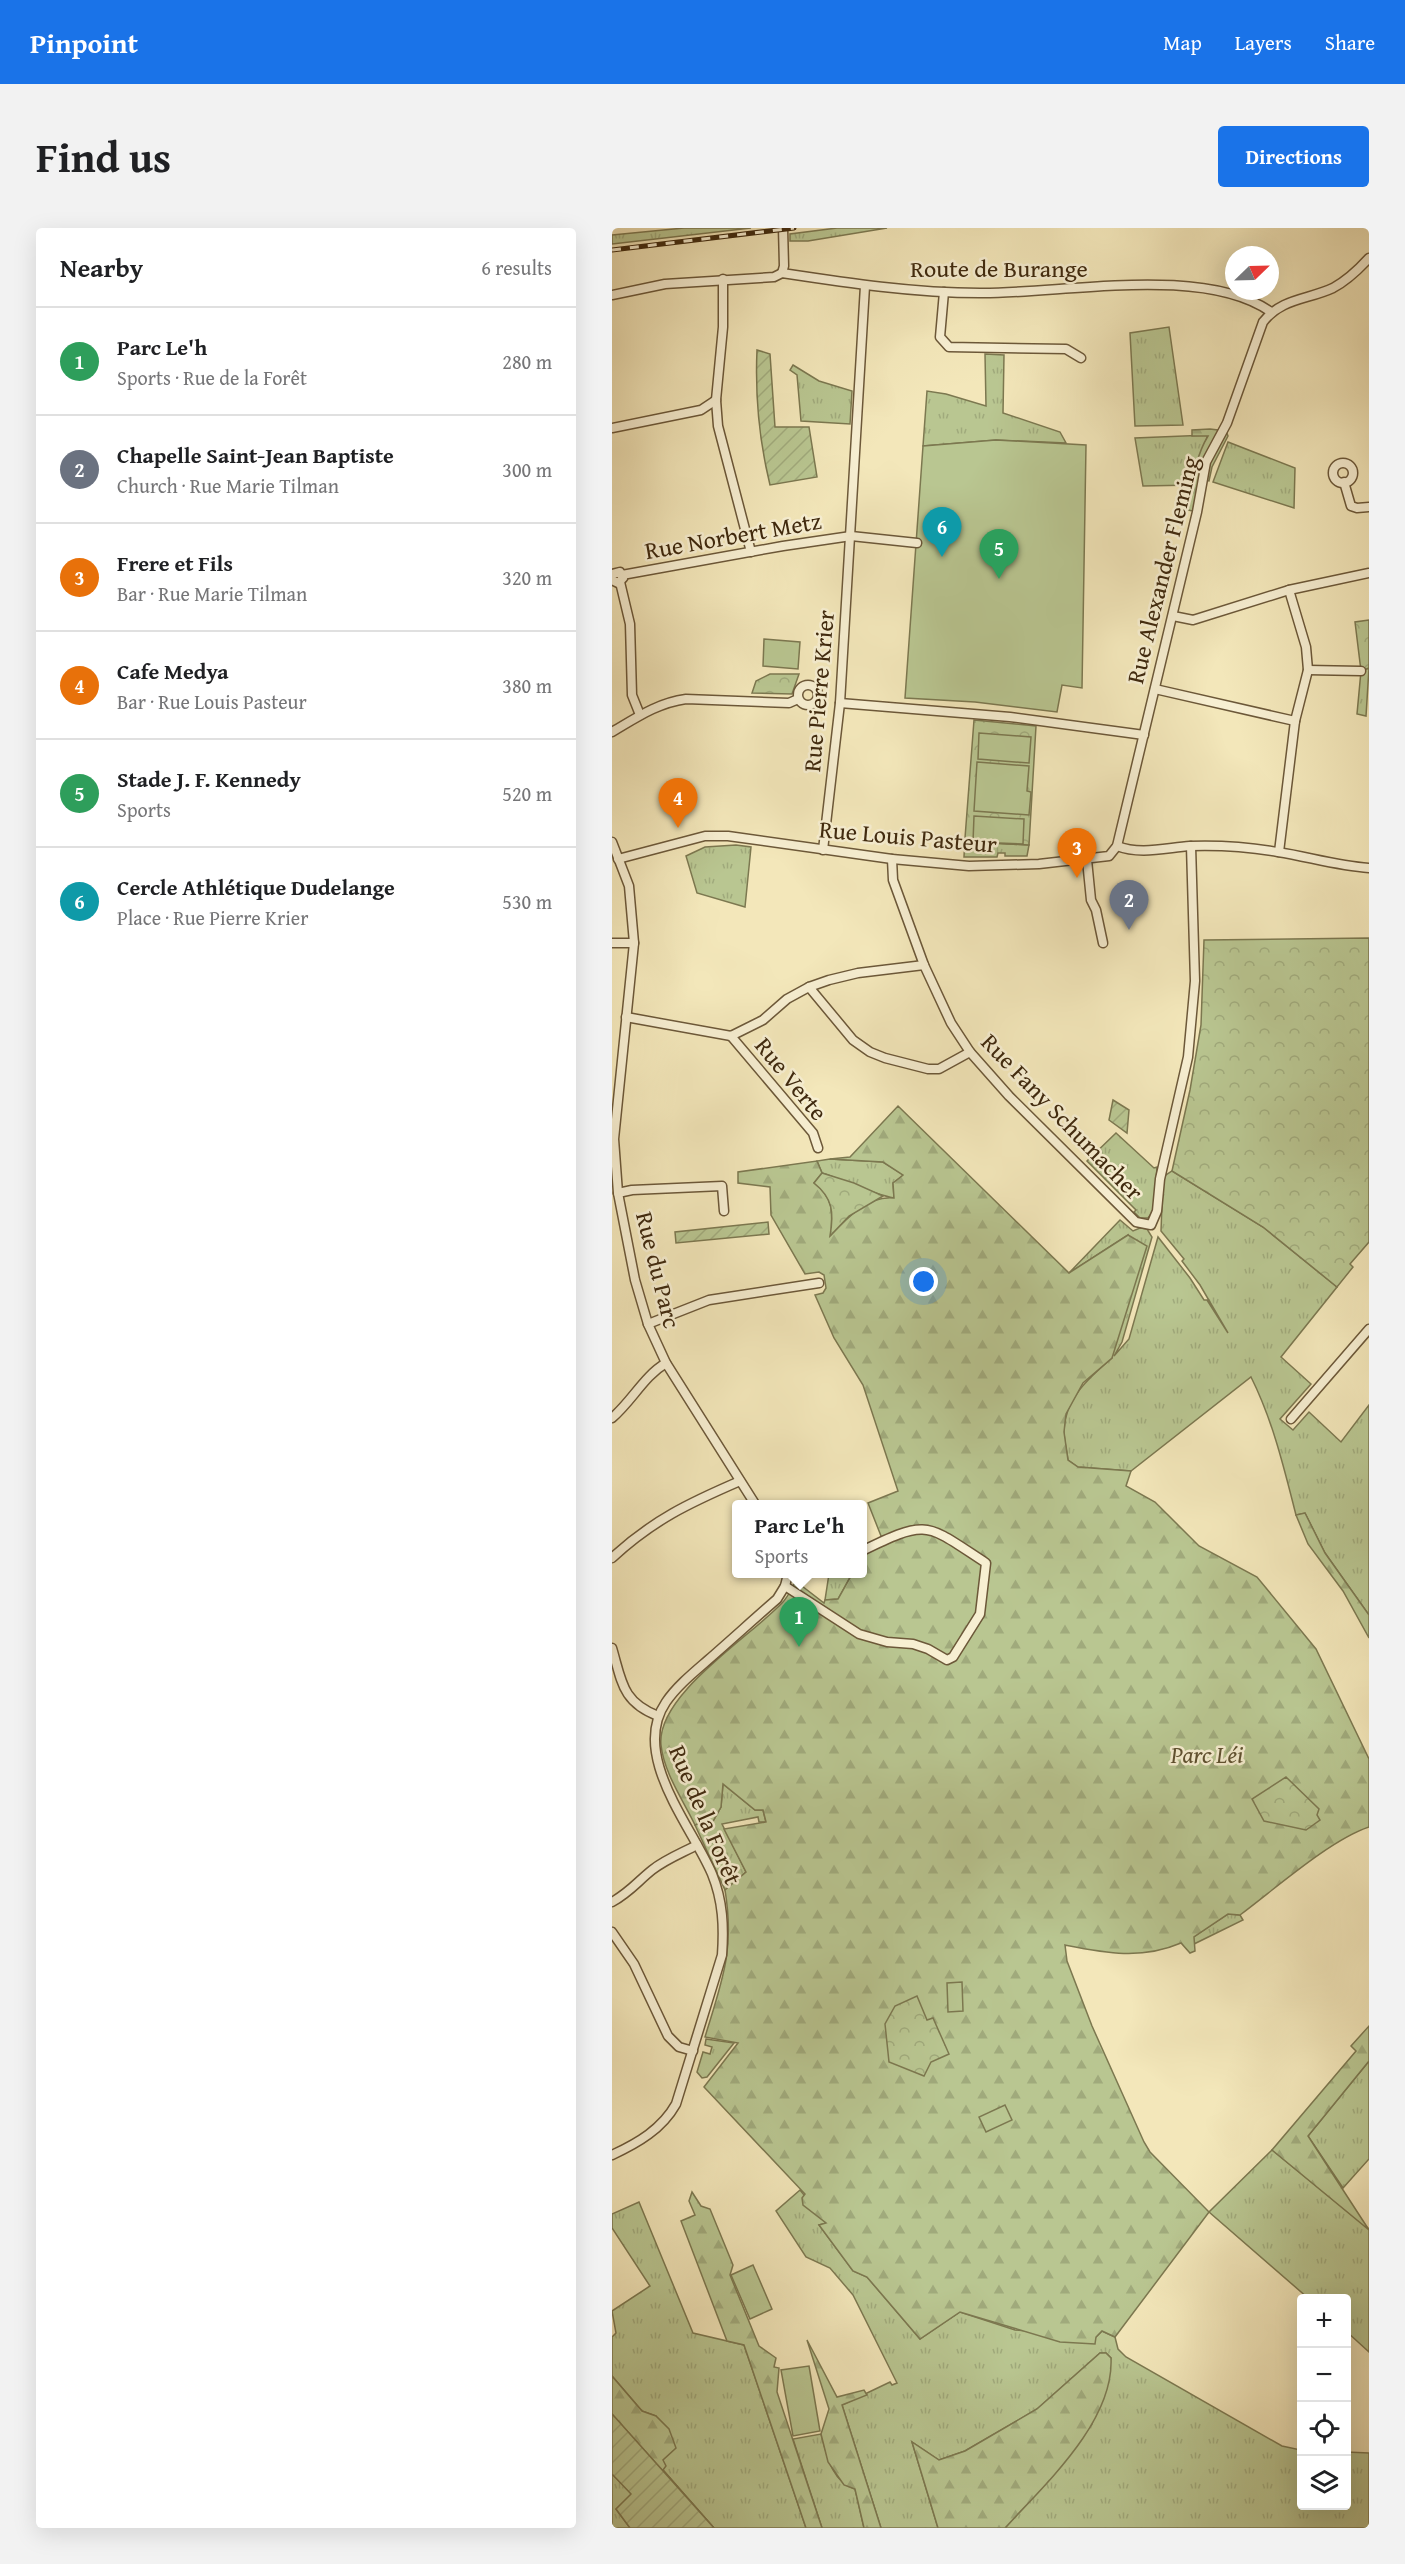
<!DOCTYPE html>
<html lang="en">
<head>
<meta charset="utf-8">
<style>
  body { margin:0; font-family:"Gentium Book Plus",serif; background:#f2f2f2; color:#202124 }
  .controls { position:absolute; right:18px; bottom:18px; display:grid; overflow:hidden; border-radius:6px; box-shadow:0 6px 24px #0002 }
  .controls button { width:54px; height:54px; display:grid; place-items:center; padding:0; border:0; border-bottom:2px solid #e0e0e0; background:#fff; color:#202124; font:30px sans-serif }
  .compass { position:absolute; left:613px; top:18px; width:54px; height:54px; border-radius:50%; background:#fff; box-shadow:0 6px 24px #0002; rotate:67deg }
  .you { position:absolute; left:312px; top:1054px; width:21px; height:21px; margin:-15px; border:4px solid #fff; border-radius:50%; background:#1a73e8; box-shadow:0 0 0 9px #1a73e833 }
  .badge { display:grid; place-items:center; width:39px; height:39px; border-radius:50%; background:#1a73e8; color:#fff; font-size:20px; font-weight:700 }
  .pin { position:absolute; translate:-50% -50px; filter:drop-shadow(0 2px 3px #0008) }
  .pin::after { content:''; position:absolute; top:32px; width:21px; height:18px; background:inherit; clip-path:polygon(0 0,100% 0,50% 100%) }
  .popup { position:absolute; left:120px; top:1272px; width:135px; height:78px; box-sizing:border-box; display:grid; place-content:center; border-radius:6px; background:#fff; filter:drop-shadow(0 2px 4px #0005); font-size:20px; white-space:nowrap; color:#757577 }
  .popup b { font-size:22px; color:#202124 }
  .popup::after { content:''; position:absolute; left:50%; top:100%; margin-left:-12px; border:12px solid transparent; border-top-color:#fff }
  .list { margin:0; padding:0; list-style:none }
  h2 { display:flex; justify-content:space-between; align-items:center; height:78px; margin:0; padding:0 24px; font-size:26px }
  h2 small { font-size:20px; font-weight:400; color:#757577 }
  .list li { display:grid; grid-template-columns:39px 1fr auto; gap:18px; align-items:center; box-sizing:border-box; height:108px; padding:0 24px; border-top:2px solid #e0e0e0 }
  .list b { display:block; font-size:22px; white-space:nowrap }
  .list p { margin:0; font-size:20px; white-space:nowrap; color:#757577 }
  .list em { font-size:20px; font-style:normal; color:#757577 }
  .icon { flex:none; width:33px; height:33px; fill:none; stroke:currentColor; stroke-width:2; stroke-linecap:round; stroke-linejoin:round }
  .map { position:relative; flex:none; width:757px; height:2300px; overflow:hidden; border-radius:6px }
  header { display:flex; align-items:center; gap:36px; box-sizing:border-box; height:84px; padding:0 30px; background:#1a73e8; color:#fff }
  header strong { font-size:28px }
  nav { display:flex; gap:33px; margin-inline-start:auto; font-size:21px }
  .intro { display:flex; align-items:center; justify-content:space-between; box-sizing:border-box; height:144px; padding:0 36px }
  h1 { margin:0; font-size:42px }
  .button { padding:15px 27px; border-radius:6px; background:#1a73e8; color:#fff; font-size:21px; font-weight:700 }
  main { display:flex; gap:36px; padding:0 36px }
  aside { flex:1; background:#fff; border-radius:6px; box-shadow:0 6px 24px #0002 }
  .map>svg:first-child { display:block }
  .grass { fill:url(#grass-tufts); stroke:#7c7850; stroke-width:1.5 }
  .forest { fill:url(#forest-firs); stroke:#7c7850; stroke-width:1.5 }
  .park { fill:url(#park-crowns); stroke:#7c7850; stroke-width:1.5 }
  .garden { fill:url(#garden-furrows); stroke:#7c7850; stroke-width:1.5 }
  .pitch { fill:#b9c691; stroke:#7c7850; stroke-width:1.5 }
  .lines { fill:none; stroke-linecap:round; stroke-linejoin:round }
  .minor-casing { stroke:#6c5839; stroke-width:11 }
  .minor { stroke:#f7efd2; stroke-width:8 }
  .rail-casing { stroke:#3f290e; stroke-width:5 }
  .rail { stroke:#f7efd2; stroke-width:3; stroke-dasharray:9; stroke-linecap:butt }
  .labels { text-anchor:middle; stroke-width:5; stroke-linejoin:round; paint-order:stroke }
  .street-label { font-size:24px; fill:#3f290e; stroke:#f7efd2 }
  .park-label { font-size:24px; font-style:italic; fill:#5e502f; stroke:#f7efd2 }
</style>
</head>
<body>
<header>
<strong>Pinpoint</strong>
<nav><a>Map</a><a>Layers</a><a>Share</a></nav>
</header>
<div class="intro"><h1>Find us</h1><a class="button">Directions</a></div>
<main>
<aside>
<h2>Nearby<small>6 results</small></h2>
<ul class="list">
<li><span class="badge" style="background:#2e9e5b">1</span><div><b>Parc Le'h</b><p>Sports · Rue de la Forêt</p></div><em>280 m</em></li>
<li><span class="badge" style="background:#6b7280">2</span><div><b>Chapelle Saint-Jean Baptiste</b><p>Church · Rue Marie Tilman</p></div><em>300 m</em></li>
<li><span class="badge" style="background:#e8710a">3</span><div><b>Frere et Fils</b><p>Bar · Rue Marie Tilman</p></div><em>320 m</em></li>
<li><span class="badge" style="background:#e8710a">4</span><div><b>Cafe Medya</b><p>Bar · Rue Louis Pasteur</p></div><em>380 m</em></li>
<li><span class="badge" style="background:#2e9e5b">5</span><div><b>Stade J. F. Kennedy</b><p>Sports</p></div><em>520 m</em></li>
<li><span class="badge" style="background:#0f9aa8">6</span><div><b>Cercle Athlétique Dudelange</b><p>Place · Rue Pierre Krier</p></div><em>530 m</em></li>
</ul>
</aside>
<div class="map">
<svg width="757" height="2300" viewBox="0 0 757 2300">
  <defs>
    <pattern id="grass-tufts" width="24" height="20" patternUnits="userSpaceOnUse" patternTransform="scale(1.5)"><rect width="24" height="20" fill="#b9c691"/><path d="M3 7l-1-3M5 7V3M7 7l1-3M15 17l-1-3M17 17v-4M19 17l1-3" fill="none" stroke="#a0aa7c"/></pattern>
    <pattern id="forest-firs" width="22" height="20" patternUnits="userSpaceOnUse" patternTransform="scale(1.5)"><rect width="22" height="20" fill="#b9c691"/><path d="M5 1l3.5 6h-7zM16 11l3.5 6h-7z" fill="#a0aa7c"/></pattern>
    <pattern id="park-crowns" width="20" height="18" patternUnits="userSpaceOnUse" patternTransform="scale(1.5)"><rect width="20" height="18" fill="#b9c691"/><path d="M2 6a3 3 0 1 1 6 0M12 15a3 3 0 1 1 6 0" fill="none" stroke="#a0aa7c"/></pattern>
    <pattern id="garden-furrows" width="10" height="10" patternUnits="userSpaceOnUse" patternTransform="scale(1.5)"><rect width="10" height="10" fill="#b9c691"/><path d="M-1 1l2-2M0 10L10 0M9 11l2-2" fill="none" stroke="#a0aa7c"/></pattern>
  </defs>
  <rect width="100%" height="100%" fill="#f3e7ba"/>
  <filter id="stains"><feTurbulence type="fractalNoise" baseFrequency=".00333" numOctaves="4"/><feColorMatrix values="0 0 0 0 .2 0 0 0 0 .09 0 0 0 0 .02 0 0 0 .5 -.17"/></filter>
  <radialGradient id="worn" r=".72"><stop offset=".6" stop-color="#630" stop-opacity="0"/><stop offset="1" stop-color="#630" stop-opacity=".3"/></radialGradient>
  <g class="grass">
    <polygon points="72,0 139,0 0,16 0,7"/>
    <polygon points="225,0 275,0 196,13 178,13 178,6"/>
    <polygon points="557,99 571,197 523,198 518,105"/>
    <polygon points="373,126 392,127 391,185 448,204 454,215 384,212 311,218 315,163 334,166 374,178"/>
    <polygon points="181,137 207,153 240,163 238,196 189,193 185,147 178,142"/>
    <polygon points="596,207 581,247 581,257 531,258 523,210"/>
    <polygon points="616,214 683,240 682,280 601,254"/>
    <polygon points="757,440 754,488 745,486 749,443"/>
    <polygon points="353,610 361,611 361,614 417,617 415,628 393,628 393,625 386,625 385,629 352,629"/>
    <polygon points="124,617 139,619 133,679 85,665 74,628 93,619"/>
    <polygon points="504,905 542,940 545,939 542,982 536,990 528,990 522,984 524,982 475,933"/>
    <path d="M218,931L271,934L292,947L281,955L282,970C260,966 232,952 210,945L205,933Z"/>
    <path d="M560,943L651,999L725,1059L669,1129L699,1156L668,1191L681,1202L697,1184L729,1214L757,1177V1387L713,1325L693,1285L684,1287C672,1240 661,1193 639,1149L519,1243L466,1239L456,1232C455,1223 452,1213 452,1203C452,1171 478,1149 500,1130L516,1007L457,1045L508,992L521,1003L528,1000L535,1001L540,1009L510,1114L502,1128L517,1111L546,1009L578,1050L592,1072H595L616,1105L588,1057L570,1033L572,1031L549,1003L551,949Z"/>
    <polygon points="217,1346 237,1346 238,1349 226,1371 213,1372"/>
    <polygon points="111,1556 143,1582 151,1582 154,1594 147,1594 146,1589 110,1596 134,1644 113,1662 83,1597 92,1592 100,1595 109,1579"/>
    <polygon points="616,1686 628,1687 631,1692 582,1716 581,1709"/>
    <polygon points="94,1811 122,1815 95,1849 90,1850 85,1844 91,1824 98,1826 100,1819 93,1817"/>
    <polygon points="757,1833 757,1931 731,1960 696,1908"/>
    <polygon points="660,1922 757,2001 757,2124 735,2104 734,2070 696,2070 597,1984"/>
    <polygon points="188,1962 215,1995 207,1997 241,2043 255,2049 308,2111 348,2084 403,2102 484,2109 490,2103 503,2109 506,2121 514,2129 670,2218 689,2222 690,2278 734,2278 735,2224 757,2225 757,2300 393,2300 449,2237 480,2196 499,2130 494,2125 488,2125 425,2181 353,2223 327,2232 300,2214 326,2300 269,2300 230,2177 278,2154 280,2157 285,2155 241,2067 218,2040 194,2029 164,1983"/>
    <polygon points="27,1974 81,2105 132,2117 194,2300 102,2300 51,2242 44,2188 30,2183 0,2148 0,2109 4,2105 0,2083 38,2058 0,2000 0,1986"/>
    <path d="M209,2206C215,2228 220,2254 243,2261L252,2300H210L181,2211Z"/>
    <polygon points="0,2246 20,2266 4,2281 18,2300 0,2300"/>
  </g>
  <g class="forest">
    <path d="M598,201L614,203L616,208L600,239L597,253L591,252L585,284L576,282C581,256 582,231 596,208H580V202Z"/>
    <path d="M286,878L457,1045L516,1007L535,1018L500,1130L471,1155L454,1186L452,1204L456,1232L466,1239L519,1243L514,1258L543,1274L587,1318L645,1349L704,1421L757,1531V1599C718,1612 663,1661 628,1687L616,1686L582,1709L583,1723L578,1725L569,1715C529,1732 494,1725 453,1717L455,1733L480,1798L532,1914L538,1924L597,1984L503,2109L490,2103L484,2109L483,2116L448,2114L348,2084L308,2111L255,2049L241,2043L207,1997L214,1995L191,1977L190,1970L193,1966L92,1859L126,1815L93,1809C110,1753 123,1722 113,1662L134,1644L112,1601L154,1594L151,1582H143L111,1556L109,1579L100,1595L92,1593L83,1597C71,1572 52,1545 49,1517C44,1467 138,1409 170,1375C177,1368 180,1359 185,1351L190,1358L212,1375L213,1372L226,1371L238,1350L237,1346H250V1323L271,1313L256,1275L286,1263L251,1157L222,1110L203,1067L211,1065L214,1060L212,1047L207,1044L193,1046L159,987L158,959L126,955V944L205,933L210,945L202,955C223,972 220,983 219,1007C236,989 257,967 282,970L281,955L291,947L271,934L218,931L238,929Z"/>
    <polygon points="693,1285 713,1325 757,1387 757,1410 731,1363 696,1316 684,1287"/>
    <polygon points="757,1798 757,1833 696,1908 757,2002 660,1922 744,1823 739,1818"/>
    <polygon points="80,1964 89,1978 98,1981 121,2037 118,2047 147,2118 164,2130 162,2139 167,2140 165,2164 210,2300 194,2300 132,2117 115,2113 69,1993 83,1987 77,1973"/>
    <polygon points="195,2112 225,2169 252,2162 255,2167 230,2177 269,2300 252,2300 243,2261 232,2257 216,2234 209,2206 217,2181"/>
    <path d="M488,2125H494L499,2130C502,2194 433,2256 393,2300H326L300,2214L327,2232L353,2223L425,2181Z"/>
    <polygon points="0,2148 30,2183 44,2188 57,2201 64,2220 51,2232 54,2238 51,2242 102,2300 0,2186"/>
  </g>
  <g class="park">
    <polygon points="757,392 757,440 749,443 743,394"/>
    <polygon points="158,446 187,446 180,466 140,465 144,453"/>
    <polygon points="362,492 424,498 417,617 361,614 361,611 353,610"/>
    <polygon points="757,710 757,1014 738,1036 741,1039 725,1059 651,999 560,943 578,862 589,797 592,712"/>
    <path d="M210,945L242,955L271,968L237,988L218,1008C222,985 221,970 202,955Z"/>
    <polygon points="674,1549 707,1581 705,1587 708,1592 694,1602 652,1593 640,1571"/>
    <polygon points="305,1768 315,1792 321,1790 337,1826 319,1834 312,1848 277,1834 273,1796 283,1778"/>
  </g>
  <g class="garden">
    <path d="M145,122L158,126L163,199H197L205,249L158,257C147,212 143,168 145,122Z"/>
    <polygon points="501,872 517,882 515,905 497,892"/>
    <polygon points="156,994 157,1006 64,1015 63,1004"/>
    <polygon points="0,2186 102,2300 18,2300 4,2281 19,2266 0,2246"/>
  </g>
  <g class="pitch">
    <polygon points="384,212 474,217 470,460 450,457 445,484 363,474 293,470 311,218"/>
    <polygon points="152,411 188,414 186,441 151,438"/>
    <polygon points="367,505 419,509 417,535 366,531"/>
    <polygon points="365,534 417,538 415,563 419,564 417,587 362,583"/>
    <polygon points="362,588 412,591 411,616 361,614"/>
    <polygon points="350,1754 351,1783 336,1784 335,1755"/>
    <polygon points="393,1877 400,1892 374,1904 367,1889"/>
    <polygon points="141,2037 160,2081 138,2091 119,2047"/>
    <polygon points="197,2138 208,2203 181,2208 169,2142"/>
  </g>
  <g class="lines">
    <g class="minor-casing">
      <g id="minor">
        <polyline points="170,45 172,38 171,0"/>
        <polyline points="111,51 111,99 104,172 106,198 139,324"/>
        <polyline points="332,64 328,109 337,119 454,121 469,130"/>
        <path d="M0,67L53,56L162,49L170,45C236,55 302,65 368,65C450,66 591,36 659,84"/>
        <polyline points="0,200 89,182 104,172"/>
        <circle cx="731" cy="245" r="10"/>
        <polyline points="732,254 739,278 745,280 757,279"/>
        <polyline points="0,346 8,344 11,350 6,355 0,352"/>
        <polyline points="10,347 171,318 239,308 305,315"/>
        <polyline points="8,354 18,396 20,467 28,487"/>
        <polyline points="561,388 581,392 677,362 757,345"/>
        <polyline points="696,442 749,443"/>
        <circle cx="196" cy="467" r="10"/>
        <polyline points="543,461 683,493"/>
        <polyline points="228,475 398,489 532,507"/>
        <path d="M0,504C24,490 45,475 74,471L177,475L186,471"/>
        <polyline points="0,614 17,658 22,715 2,911 6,965 23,1052 36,1096 54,1135 143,1276"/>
        <path d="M505,618C528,627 553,620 578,618C607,617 637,619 666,624C697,629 726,638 757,640"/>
        <polyline points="211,622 228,475 253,58"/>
        <polyline points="667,624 683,493 696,442 694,419 677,362"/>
        <path d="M6,631L93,608H116L280,631L357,638L427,636L497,628L505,618L585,284L594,234L615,195L651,94C670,70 695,72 721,60C734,53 747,41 757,30"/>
        <polyline points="280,631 281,652 312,737 339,795 358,824 397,868 524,994 539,997 545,983 548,951 576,829 583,753 579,618"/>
        <polyline points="475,632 479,672 484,682 491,715"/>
        <polyline points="0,715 22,715"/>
        <polyline points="197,759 241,812 258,824 273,830 316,841 327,841 358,824"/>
        <polyline points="14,789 119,808 151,792 175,771 197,759 217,752 246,745 312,737"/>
        <polyline points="119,808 201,905 206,920"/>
        <polyline points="6,965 20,962 110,958 112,983"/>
        <polyline points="36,1096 97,1072 207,1055"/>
        <path d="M0,1190C20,1173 32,1148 54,1135"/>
        <polyline points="679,1191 757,1101"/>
        <path d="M0,1330C41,1292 77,1275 128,1253"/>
        <path d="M173,1358L247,1406L275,1414L301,1416L316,1421L335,1432L341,1429L368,1386L374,1335C314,1296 317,1290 250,1323"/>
        <path d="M0,1420C10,1454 10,1474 46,1488"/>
        <path d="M0,1674C18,1664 25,1654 40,1642C54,1631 70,1625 85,1617"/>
        <polyline points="0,1704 22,1736 56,1808 67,1819 81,1823"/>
        <path d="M0,1927C26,1915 50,1901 64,1876L110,1727C112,1699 111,1673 100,1646C79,1597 18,1527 54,1474C65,1458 81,1445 96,1432C119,1412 142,1391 165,1371L173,1358L176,1346"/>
      </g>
    </g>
    <use href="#minor" class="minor"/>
    <g class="rail-casing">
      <polyline id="rail" points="0,22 182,0"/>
    </g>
    <use href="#rail" class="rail"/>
  </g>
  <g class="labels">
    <g class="street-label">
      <text x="387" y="49">Route de Burange</text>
      <text transform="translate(121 308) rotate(-10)" y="8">Rue Norbert Metz</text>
      <text transform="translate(551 342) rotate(-76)" y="8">Rue Alexander Fleming</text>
      <text transform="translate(207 463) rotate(-85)" y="8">Rue Pierre Krier</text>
      <text transform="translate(296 609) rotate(5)" y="8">Rue Louis Pasteur</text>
      <text transform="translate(179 851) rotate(51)" y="8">Rue Verte</text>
      <text transform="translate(450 889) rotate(46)" y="8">Rue Fany Schumacher</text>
      <text transform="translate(46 1042) rotate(76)" y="8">Rue du Parc</text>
      <text transform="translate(93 1587) rotate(67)" y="8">Rue de la Forêt</text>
    </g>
    <g class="park-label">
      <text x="595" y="1535">Parc Léi</text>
    </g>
  </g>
  <rect width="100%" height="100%" filter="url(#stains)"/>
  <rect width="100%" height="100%" fill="url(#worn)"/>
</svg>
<div class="controls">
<button>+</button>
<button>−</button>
<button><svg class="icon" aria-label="locate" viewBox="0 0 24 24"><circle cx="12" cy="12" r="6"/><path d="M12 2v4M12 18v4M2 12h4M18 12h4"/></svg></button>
<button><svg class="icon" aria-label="layers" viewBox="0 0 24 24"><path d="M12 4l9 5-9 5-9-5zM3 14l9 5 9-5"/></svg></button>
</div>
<svg class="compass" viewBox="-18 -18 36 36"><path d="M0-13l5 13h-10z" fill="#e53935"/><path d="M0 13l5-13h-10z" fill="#757577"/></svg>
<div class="you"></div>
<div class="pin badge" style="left:187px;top:1419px;background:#2e9e5b">1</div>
<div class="popup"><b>Parc Le'h</b>Sports</div>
<div class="pin badge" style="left:517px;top:702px;background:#6b7280">2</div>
<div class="pin badge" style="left:465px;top:650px;background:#e8710a">3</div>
<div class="pin badge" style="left:66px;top:600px;background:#e8710a">4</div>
<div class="pin badge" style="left:387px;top:351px;background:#2e9e5b">5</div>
<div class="pin badge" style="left:330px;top:329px;background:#0f9aa8">6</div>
</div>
</main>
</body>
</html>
